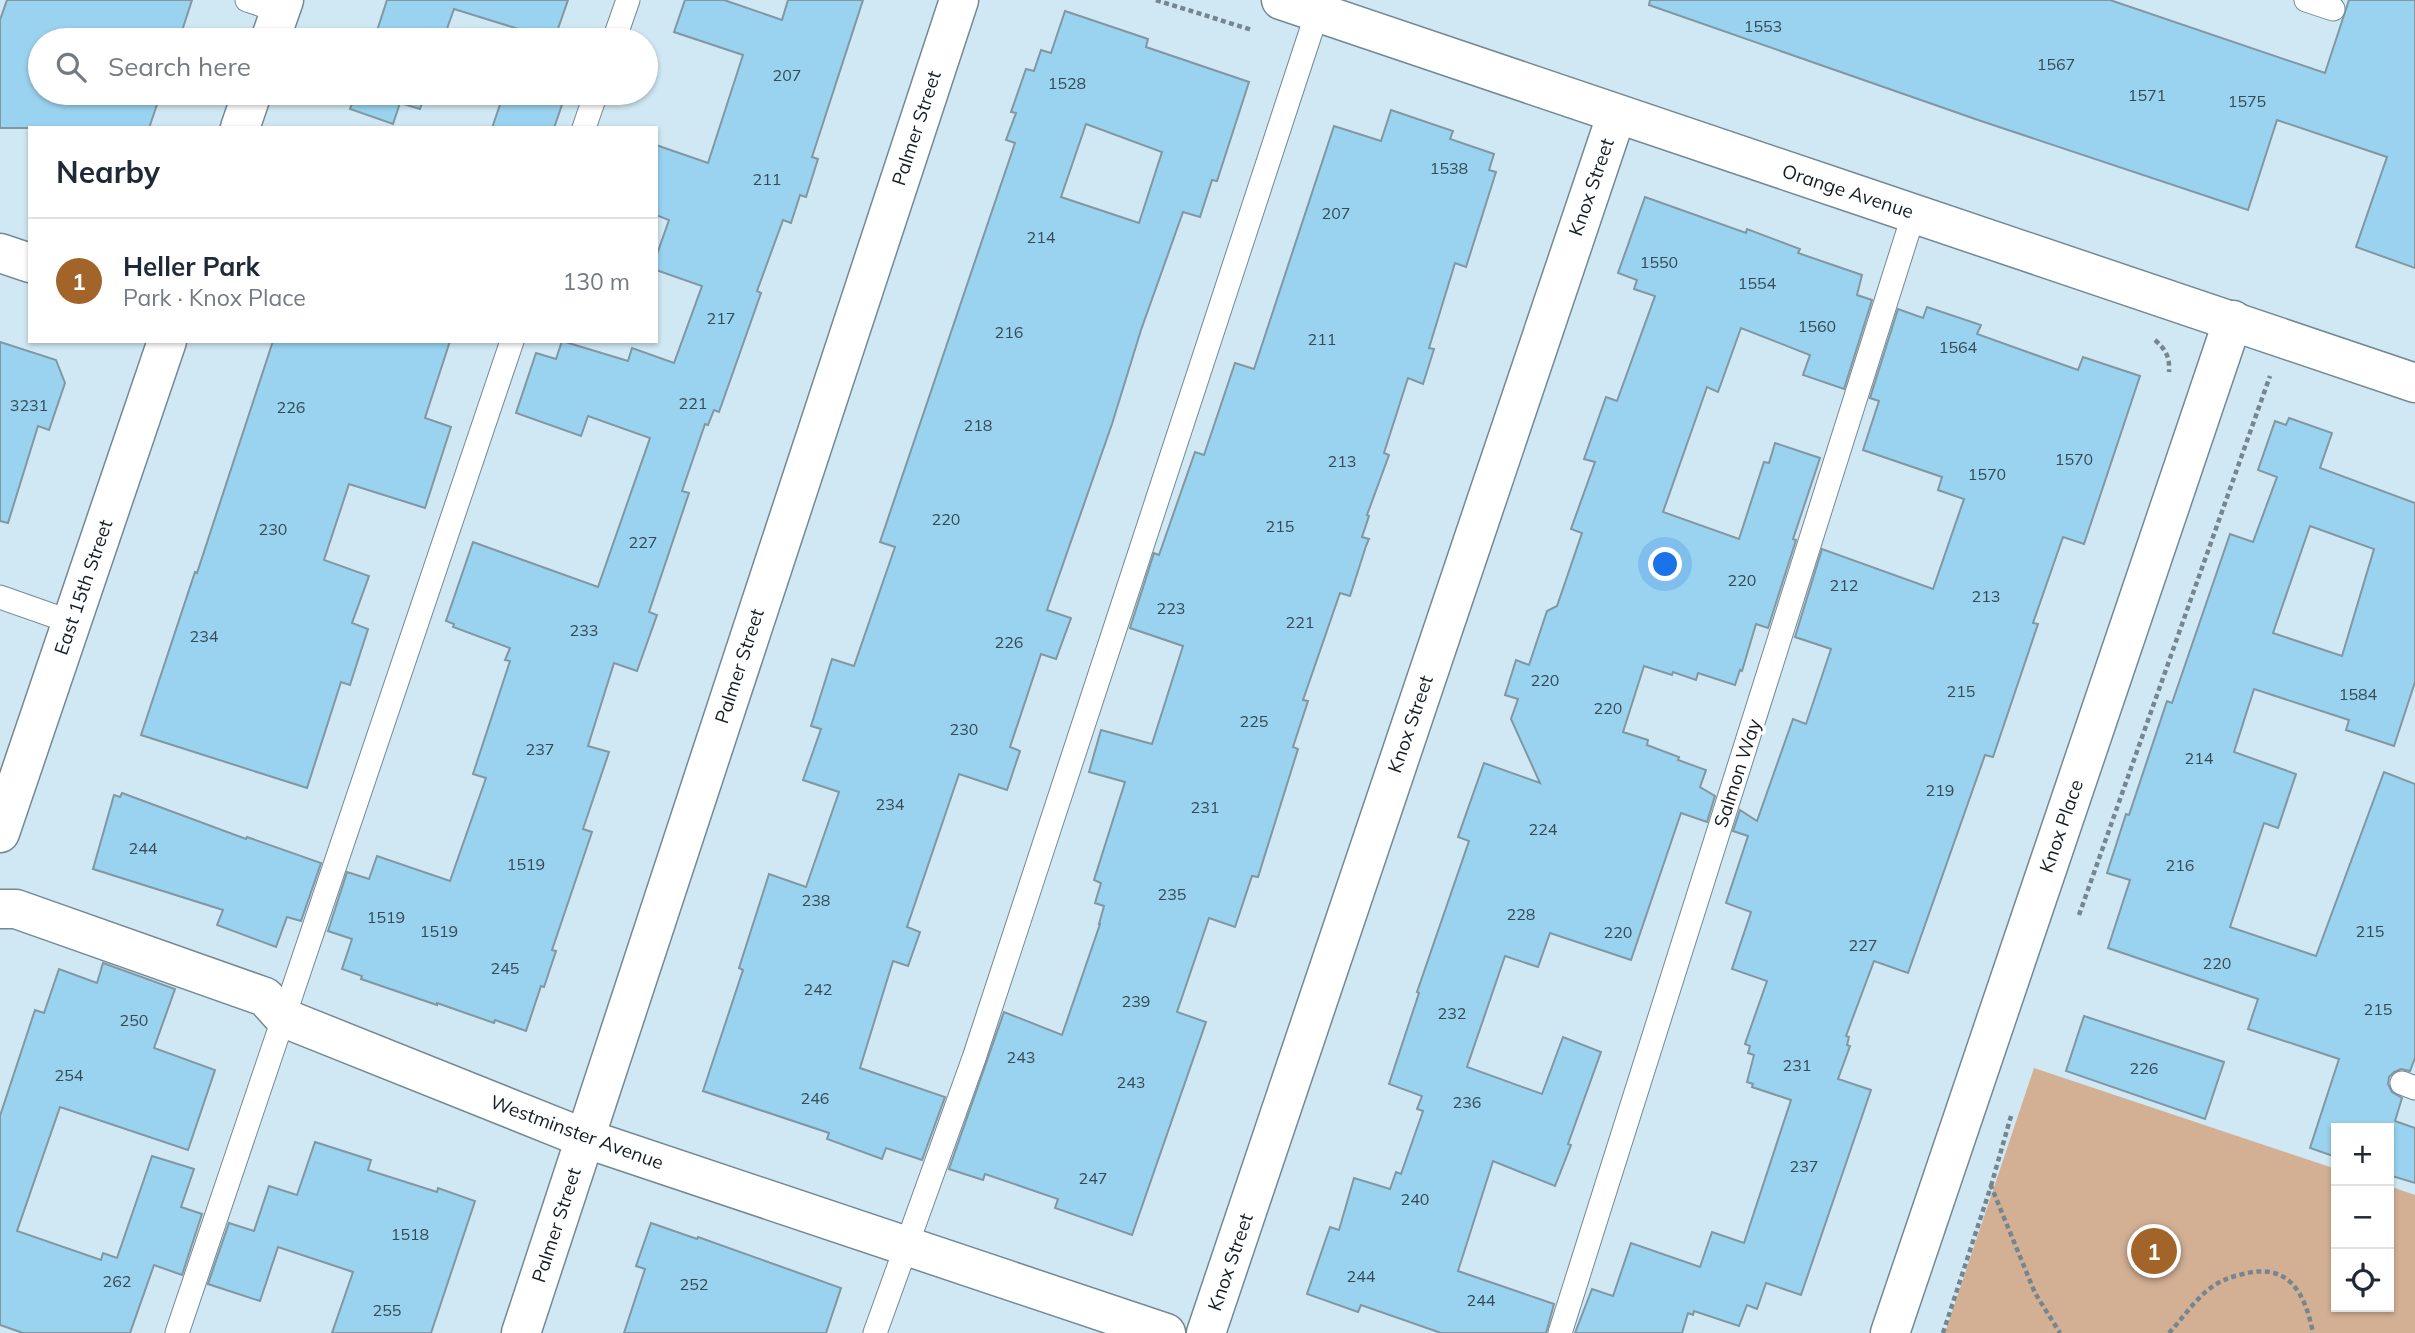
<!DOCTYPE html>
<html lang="en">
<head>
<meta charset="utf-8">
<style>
  body { margin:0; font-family:Mulish,sans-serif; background:#f2f2f3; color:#1f2937 }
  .controls { position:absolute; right:21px; bottom:21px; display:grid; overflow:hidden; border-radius:0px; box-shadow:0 2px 5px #0004 }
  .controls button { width:63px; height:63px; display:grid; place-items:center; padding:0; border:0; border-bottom:2px solid #e0e1e3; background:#fff; color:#1f2937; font:35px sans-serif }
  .you { position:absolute; left:1666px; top:565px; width:24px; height:24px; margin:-18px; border:5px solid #fff; border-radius:50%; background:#1a73e8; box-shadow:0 0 0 10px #1a73e833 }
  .badge { display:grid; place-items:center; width:46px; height:46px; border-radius:50%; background:#a26429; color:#fff; font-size:23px; font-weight:700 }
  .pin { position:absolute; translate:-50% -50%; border:4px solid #fff; box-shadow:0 2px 7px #0006 }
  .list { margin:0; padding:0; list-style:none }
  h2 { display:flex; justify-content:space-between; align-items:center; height:91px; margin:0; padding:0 28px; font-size:30px }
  h2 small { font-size:23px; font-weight:400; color:#747a83 }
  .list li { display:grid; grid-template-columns:46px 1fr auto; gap:21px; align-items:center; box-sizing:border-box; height:126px; padding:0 28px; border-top:2px solid #e0e1e3 }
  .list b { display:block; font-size:26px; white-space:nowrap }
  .list p { margin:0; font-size:23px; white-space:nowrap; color:#747a83 }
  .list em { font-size:23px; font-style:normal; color:#747a83 }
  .icon { flex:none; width:38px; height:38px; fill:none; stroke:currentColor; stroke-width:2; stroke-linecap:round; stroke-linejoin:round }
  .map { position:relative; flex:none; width:2415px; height:1333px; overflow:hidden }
  .search { position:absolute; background:#fff; box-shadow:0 2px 5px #0004; left:28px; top:28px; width:630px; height:77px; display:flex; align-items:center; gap:18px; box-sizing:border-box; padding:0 24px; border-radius:38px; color:#747a83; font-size:26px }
  .panel { position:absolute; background:#fff; box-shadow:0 2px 5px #0004; left:28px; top:126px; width:630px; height:217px; border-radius:0px }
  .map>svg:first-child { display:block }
  .green { fill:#d3b094 }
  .building { fill:#9ad3ef; stroke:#8197a2; stroke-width:2; fill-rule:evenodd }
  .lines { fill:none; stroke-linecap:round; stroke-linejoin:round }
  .lane-casing { stroke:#738993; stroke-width:25 }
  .street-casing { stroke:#738993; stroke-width:41 }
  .secondary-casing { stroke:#738993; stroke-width:41 }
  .path { stroke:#75868e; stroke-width:4.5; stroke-dasharray:5 3.5; stroke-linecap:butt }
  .lane { stroke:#fff; stroke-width:23 }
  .street { stroke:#fff; stroke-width:38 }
  .secondary { stroke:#fff; stroke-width:38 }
  .labels { text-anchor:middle; stroke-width:7; stroke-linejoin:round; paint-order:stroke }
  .number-label { font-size:16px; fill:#364a54 }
  .street-label { font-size:19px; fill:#141d21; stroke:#fff }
</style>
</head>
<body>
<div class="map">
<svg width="2415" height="1333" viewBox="0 0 2415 1333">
  <rect width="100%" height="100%" fill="#d0e8f4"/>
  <polygon class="green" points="2034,1068 2336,1169 2336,1307 2389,1307 2389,1186 2415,1195 2415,1333 1945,1333"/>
  <g class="building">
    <polygon points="7,0 192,0 179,40 40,40 40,93 161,93 149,128 0,128 0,20"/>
    <polygon points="387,0 568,0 554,40 454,9 443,40 374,40"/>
    <polygon points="685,0 724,0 782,20 788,0 863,0 812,157 818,159 806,197 800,195 791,223 783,220 757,291 761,293 719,412 714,410 708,425 705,424 682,491 689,493 649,612 657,615 637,671 614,663 588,746 609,752 583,829 592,832 552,950 556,951 544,987 541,986 526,1031 495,1020 494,1023 437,1003 437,1005 361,979 362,976 342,969 352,939 328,931 347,872 369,879 377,856 450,881 486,778 473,774 510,661 505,660 510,648 453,627 454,624 446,621 473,542 598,587 650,438 588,416 581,436 516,413 536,353 556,359 562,341 628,361 632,348 674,363 702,286 656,270 656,257 669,220 656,215 656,145 708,163 743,55 674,32"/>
    <polygon points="1650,0 2110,0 2325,73 2349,0 2415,0 2415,268 2356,247 2387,157 2277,120 2248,210 1981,121 1649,5"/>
    <path d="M1065,11L1148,39L1146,47L1249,82L1217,181L1212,180L1200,217L1183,212L1141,330L1112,424L1047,610L1071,618L1056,659L1041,654L1010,747L1020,751L1007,790L959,774L907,927L920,932L908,966L893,961L860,1068L945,1097L922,1160L886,1148L882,1159L827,1139L829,1133L703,1091L743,970L739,968L769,874L806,887L839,792L803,780L821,729L811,726L832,659L854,666L895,547L880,542L1015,143L1006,140L1016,113L1011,112L1026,69L1034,71L1041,50L1051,53ZM1086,124L1162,152L1139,223L1061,197Z"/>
    <polygon points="356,93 425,93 420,109 400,103 393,124 350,109"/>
    <polygon points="504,93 566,93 554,128 492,128"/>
    <polygon points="1391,110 1453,131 1450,139 1494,154 1489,170 1496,172 1466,267 1455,263 1429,348 1434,349 1423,384 1408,378 1384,453 1389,455 1367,515 1369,516 1362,537 1369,539 1366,546 1350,596 1340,593 1303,700 1308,701 1293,747 1298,749 1258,877 1252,876 1235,927 1209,918 1177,1012 1206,1022 1132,1235 1055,1208 1058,1199 985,1174 983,1180 949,1169 1004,1012 1062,1035 1100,924 1099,924 1104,906 1095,903 1101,883 1094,880 1125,782 1089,772 1101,730 1152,744 1183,646 1130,628 1154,553 1159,555 1195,452 1204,455 1235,363 1254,369 1334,126 1381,141"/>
    <polygon points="1645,197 1746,233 1747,229 1800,249 1798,253 1862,275 1857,295 1872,300 1844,389 1803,375 1810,355 1741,328 1718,392 1707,387 1663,512 1739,539 1764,462 1769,463 1775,443 1820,458 1793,539 1796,540 1768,628 1756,624 1742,671 1740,670 1735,685 1698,673 1696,680 1673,672 1672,675 1644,666 1623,732 1648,740 1647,745 1679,757 1678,760 1706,770 1700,787 1715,796 1707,822 1681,813 1631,960 1550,933 1538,967 1505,956 1467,1067 1542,1094 1563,1037 1601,1052 1568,1144 1571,1145 1555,1186 1493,1161 1458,1271 1554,1304 1546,1333 1441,1333 1361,1305 1358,1312 1307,1294 1330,1227 1339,1230 1354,1178 1390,1189 1396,1172 1401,1174 1423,1111 1417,1109 1422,1096 1389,1084 1419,993 1417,992 1469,841 1458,837 1484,763 1540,783 1511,719 1518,699 1505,695 1516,660 1529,665 1547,611 1557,606 1582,533 1571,529 1595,462 1584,459 1606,397 1617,401 1655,296 1634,289 1637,280 1618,273"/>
    <polygon points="1927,307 1981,325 1977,334 2078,370 2083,357 2140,376 2084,544 2063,537 2033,623 2038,624 1993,757 1985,755 1908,973 1874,961 1846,1036 1849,1037 1847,1045 1850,1046 1838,1079 1871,1090 1801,1295 1766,1283 1757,1309 1747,1305 1739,1326 1694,1311 1693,1315 1688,1313 1682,1333 1575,1333 1592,1289 1613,1296 1631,1243 1700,1267 1712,1232 1744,1243 1791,1100 1752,1087 1753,1084 1747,1082 1754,1055 1748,1053 1750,1046 1745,1044 1767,981 1732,969 1751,912 1726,903 1748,836 1733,831 1740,810 1757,821 1793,719 1806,724 1831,649 1795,637 1822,549 1933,589 1964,499 1938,490 1942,477 1863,450 1879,401 1870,398 1898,309 1923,318"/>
    <polygon points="273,341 450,341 425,418 451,427 425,508 349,484 324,560 369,576 352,623 368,629 350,685 341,682 307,788 141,735 195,572 197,573"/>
    <polygon points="0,342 56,360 65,383 49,430 38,426 8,523 0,521"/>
    <path d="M2289,418L2332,433L2320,468L2415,503V682L2394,746L2346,730L2349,720L2254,689L2234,752L2296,774L2278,828L2264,823L2230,927L2316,956L2384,772L2415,784V1058L2410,1071L2401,1069L2394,1072L2389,1077L2388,1084L2392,1092L2402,1098L2395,1121L2415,1128V1183L2389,1175V1128H2336V1157L2310,1148L2339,1059L2248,1029L2258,999L2108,948L2130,880L2107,873L2126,814L2129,815L2167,701L2172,703L2230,534L2253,542L2277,477L2258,470L2275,421L2286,425ZM2310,526L2374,549L2342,656L2273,633Z"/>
    <polygon points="122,793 246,839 247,837 321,863 301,921 287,917 276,947 217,925 223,910 93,869 114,795 120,797"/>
    <polygon points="103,963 175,989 154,1048 215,1070 188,1150 60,1107 17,1231 101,1260 103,1253 117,1258 152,1156 194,1169 181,1207 202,1214 182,1275 154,1265 130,1333 23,1333 0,1325 0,1116 35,1010 44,1013 59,969 97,983"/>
    <polygon points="2084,1016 2224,1062 2205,1119 2066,1071"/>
    <polygon points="315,1142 371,1160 368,1170 437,1192 438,1188 475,1201 431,1333 332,1333 353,1272 278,1247 260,1301 208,1284 229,1223 254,1231 269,1186 297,1195"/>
    <polygon points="651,1223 697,1239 698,1237 841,1288 826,1333 624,1333 645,1269 636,1266"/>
  </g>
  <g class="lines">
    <g class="lane-casing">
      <g id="lane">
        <polyline points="247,0 280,11"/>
        <polyline points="2306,0 2333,9"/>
        <polyline points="614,40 628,0"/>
        <polyline points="584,128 596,93"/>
        <polyline points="0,597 71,622"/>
        <polyline points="2402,1083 2415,1088"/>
        <polyline points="177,1333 512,341"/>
        <polyline points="875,1333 974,1058 1317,13"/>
        <polyline points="1560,1333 1914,213"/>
      </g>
    </g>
    <g class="street-casing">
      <g id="street">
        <path d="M1281,0C1658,131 2038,252 2415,383"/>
        <polyline points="0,253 30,263"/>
        <polyline points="521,1333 959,0"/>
        <polyline points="1206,1333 1616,116"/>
        <polyline points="1890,1333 2233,320"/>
      </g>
    </g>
    <g class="secondary-casing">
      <g id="secondary">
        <polyline points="270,40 284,0"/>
        <polyline points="240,128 252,93"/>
        <polyline points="0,833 167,341"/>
        <polyline points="0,909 16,909 265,997 284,1018 584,1138 1166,1333"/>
      </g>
    </g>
    <g class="path">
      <polyline points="1156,0 1252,30"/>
      <path d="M2155,340C2166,350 2170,357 2169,372"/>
      <polyline points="2079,915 2270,376"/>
      <polyline points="1991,1186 2011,1116"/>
      <polyline points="1943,1333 1991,1186 2035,1293 2060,1333"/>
      <path d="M2169,1333C2182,1319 2194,1301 2209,1289C2219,1281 2230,1277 2243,1274C2289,1262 2305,1293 2313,1333"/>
    </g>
    <use href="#lane" class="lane"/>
    <use href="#street" class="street"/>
    <use href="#secondary" class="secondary"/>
  </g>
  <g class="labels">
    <g class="number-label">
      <text x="1763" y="32">1553</text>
      <text x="2056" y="70">1567</text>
      <text x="787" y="81">207</text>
      <text x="1067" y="89">1528</text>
      <text x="2147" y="101">1571</text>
      <text x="2247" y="107">1575</text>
      <text x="1449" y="174">1538</text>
      <text x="767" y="185">211</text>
      <text x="1336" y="219">207</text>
      <text x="1041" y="243">214</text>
      <text x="1659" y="268">1550</text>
      <text x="1757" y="289">1554</text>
      <text x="721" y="324">217</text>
      <text x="1817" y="332">1560</text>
      <text x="1009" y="338">216</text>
      <text x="1322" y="345">211</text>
      <text x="1958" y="353">1564</text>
      <text x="693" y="409">221</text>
      <text x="29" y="411">3231</text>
      <text x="291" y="413">226</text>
      <text x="978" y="431">218</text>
      <text x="2074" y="465">1570</text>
      <text x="1342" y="467">213</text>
      <text x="1987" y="480">1570</text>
      <text x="946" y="525">220</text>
      <text x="1280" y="532">215</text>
      <text x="273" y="535">230</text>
      <text x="643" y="548">227</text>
      <text x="1742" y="586">220</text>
      <text x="1844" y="591">212</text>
      <text x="1986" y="602">213</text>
      <text x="1171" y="614">223</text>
      <text x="1300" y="628">221</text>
      <text x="584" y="636">233</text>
      <text x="204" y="642">234</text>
      <text x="1009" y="648">226</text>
      <text x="1545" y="686">220</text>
      <text x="1961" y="697">215</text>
      <text x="2358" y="700">1584</text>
      <text x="1608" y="714">220</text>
      <text x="1254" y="727">225</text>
      <text x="964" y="735">230</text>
      <text x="540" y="755">237</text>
      <text x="2199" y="764">214</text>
      <text x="1940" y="796">219</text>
      <text x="890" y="810">234</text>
      <text x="1205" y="813">231</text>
      <text x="1543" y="835">224</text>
      <text x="143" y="854">244</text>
      <text x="526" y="870">1519</text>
      <text x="2180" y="871">216</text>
      <text x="1172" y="900">235</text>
      <text x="816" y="906">238</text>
      <text x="1521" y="920">228</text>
      <text x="386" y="923">1519</text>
      <text x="439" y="937">1519</text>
      <text x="2370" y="937">215</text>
      <text x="1618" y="938">220</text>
      <text x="1863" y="951">227</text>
      <text x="2217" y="969">220</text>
      <text x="505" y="974">245</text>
      <text x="818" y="995">242</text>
      <text x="1136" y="1007">239</text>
      <text x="2378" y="1015">215</text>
      <text x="1452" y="1019">232</text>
      <text x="134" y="1026">250</text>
      <text x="1021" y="1063">243</text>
      <text x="1797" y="1071">231</text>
      <text x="2144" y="1074">226</text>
      <text x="69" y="1081">254</text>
      <text x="1131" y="1088">243</text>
      <text x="815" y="1104">246</text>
      <text x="1467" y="1108">236</text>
      <text x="1804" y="1172">237</text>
      <text x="1093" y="1184">247</text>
      <text x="1415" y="1205">240</text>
      <text x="410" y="1240">1518</text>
      <text x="1361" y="1282">244</text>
      <text x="117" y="1287">262</text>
      <text x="694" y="1290">252</text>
      <text x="1481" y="1306">244</text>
      <text x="387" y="1316">255</text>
    </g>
    <g class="street-label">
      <text transform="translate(916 128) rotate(-72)" y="7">Palmer Street</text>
      <text transform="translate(1591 187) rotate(-71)" y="7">Knox Street</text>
      <text transform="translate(1848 191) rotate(18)" y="7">Orange Avenue</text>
      <text transform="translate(83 587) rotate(-71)" y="7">East 15th Street</text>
      <text transform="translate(739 666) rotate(-72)" y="7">Palmer Street</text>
      <text transform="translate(1410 724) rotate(-71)" y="7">Knox Street</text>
      <text transform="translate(1737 773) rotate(-72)" y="7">Salmon Way</text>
      <text transform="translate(2061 826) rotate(-71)" y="7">Knox Place</text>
      <text transform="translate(577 1132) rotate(20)" y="7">Westminster Avenue</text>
      <text transform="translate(556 1225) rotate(-72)" y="7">Palmer Street</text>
      <text transform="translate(1230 1262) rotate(-71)" y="7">Knox Street</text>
    </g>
  </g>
</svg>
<div class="controls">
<button>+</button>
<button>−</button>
<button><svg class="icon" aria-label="locate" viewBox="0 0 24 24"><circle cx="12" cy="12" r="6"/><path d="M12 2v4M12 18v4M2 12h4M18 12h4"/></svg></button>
</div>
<div class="you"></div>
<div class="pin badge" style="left:2154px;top:1251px">1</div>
<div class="search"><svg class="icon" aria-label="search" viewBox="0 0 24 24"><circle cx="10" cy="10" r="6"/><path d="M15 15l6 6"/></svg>Search here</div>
<section class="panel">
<h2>Nearby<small></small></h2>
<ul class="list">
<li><span class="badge">1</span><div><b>Heller Park</b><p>Park · Knox Place</p></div><em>130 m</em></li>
</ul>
</section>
</div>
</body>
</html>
